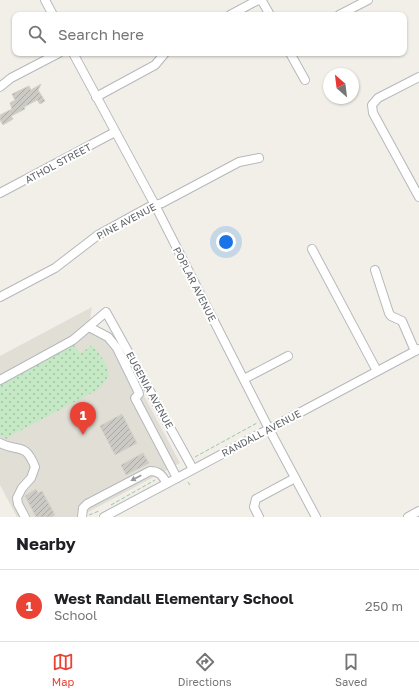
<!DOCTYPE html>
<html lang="en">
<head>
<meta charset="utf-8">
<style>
  body { margin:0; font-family:"Golos Text",sans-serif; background:#f6f6f6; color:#202124 }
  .compass { position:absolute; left:323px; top:68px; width:36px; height:36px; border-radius:50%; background:#fff; box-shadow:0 1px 3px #0004; rotate:332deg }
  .you { position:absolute; left:226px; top:242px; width:14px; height:14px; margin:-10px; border:3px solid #fff; border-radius:50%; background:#1a73e8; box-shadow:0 0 0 6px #1a73e833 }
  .badge { display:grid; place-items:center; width:26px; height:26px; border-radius:50%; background:#ea4335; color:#fff; font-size:13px; font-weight:700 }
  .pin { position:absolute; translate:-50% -33px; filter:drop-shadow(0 1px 2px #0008) }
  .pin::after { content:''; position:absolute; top:21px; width:14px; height:12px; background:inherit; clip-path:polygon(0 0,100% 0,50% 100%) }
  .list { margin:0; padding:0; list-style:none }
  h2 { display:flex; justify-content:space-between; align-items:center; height:52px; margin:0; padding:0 16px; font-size:17px }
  h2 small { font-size:13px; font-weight:400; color:#757577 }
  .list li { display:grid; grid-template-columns:26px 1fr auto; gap:12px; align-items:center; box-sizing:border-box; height:72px; padding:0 16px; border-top:1px solid #e0e0e0 }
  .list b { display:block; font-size:15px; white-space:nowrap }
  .list p { margin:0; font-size:13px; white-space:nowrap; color:#757577 }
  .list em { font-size:13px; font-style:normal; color:#757577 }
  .icon { flex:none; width:22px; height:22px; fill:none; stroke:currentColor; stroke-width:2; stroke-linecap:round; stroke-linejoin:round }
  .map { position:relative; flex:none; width:419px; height:517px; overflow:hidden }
  .search { position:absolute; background:#fff; box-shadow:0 1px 3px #0004; left:12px; right:12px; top:12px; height:44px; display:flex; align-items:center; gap:10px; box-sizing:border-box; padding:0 14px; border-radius:8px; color:#757577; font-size:15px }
  .sheet { height:124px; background:#fff }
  nav { display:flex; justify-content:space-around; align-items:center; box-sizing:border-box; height:56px; border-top:1px solid #e0e0e0; background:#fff; font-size:11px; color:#757577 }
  nav a { display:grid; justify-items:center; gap:2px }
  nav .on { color:#ea4335 }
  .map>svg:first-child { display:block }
  .education { fill:#e1ded6 }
  .green { fill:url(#green-dots) }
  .building { fill:url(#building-hatch); stroke:#d6d1c6 }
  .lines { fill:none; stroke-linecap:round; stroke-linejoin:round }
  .minor-casing { stroke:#b5b8bc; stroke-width:10 }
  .path { stroke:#9cc7a9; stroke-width:1; stroke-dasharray:4 2; stroke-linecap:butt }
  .minor { stroke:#fff; stroke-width:8 }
  .oneway { fill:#979a9d }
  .labels { text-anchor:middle; stroke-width:4; stroke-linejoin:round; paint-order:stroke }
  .street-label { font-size:10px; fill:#5f6368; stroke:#fff }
</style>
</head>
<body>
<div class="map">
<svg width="419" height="517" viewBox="0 0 419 517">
  <defs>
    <pattern id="green-dots" width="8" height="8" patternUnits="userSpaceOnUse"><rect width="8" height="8" fill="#c5e8c5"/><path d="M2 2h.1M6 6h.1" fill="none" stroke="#a3c0a4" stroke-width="1.8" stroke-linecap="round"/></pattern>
    <pattern id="building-hatch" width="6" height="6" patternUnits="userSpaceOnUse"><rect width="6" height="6" fill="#cccac5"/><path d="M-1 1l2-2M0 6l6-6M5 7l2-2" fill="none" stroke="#a9a8a4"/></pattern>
  </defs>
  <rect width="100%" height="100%" fill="#f1efe8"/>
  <polygon class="education" points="92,307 90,320 95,327 111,334 180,463 79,517 17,517 0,485 0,356"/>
  <path class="green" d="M73,344L80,354L92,345C99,353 108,364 109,376L99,389L8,437V440L0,435V383Z"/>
  <g class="building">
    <polygon points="41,84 38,90 45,101 40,104 37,100 24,107 25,109 11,116 13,119 3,125 0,120 0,115 12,109 10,103 15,100 12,94 29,86 31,90"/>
    <polygon points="122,414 137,443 115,455 100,426"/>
    <polygon points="143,453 149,463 126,475 121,465"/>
    <polygon points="36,489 38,493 42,491 55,515 52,517 36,517 25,496"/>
  </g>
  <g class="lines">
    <g class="minor-casing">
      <g id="minor">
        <polyline points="45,0 53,15"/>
        <polyline points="230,15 258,0 262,1 270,15"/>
        <polyline points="339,15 368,0"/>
        <polyline points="73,53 155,205 269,429 316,517"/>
        <polyline points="290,53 305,80"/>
        <polyline points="419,77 378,98 372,105 373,113 419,197"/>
        <polyline points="0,87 11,78 59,53"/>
        <polyline points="96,97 155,65 165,53"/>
        <polyline points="0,193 115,132"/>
        <polyline points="312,249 377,371"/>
        <polyline points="375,270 389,313 391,316 402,321 415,351"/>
        <polyline points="0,297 55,268 98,235 149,207 162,203 239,162 259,158"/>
        <polyline points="89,327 108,337 117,348 138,391 139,394 135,398 177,478"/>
        <polyline points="244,379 288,356"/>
        <polyline points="0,380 73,340 106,312 193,469"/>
        <path d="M0,443C18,453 25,441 35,467L31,478L22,488L17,498L18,504L25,517"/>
        <path d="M82,517L83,508L87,504L150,471C160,471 162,476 167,483"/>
        <polyline points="104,517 419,349"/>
        <polyline points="259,517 254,507 256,499 295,478"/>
        <polyline points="408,517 419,511"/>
      </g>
    </g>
    <g class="path">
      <polyline points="195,457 257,423"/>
      <polyline points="188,482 190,485"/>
      <polyline points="111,505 155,480"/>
      <polyline points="89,515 99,511"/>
    </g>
    <use href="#minor" class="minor"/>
  </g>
  <defs><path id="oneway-solid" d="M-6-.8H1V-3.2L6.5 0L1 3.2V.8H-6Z"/></defs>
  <use class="oneway" href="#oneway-solid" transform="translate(136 478) rotate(152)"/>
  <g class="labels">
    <g class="street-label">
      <text transform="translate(58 163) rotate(-28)" y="4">ATHOL STREET</text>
      <text transform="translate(126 221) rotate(-28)" y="4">PINE AVENUE</text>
      <text transform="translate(195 284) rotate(63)" y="4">POPLAR AVENUE</text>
      <text transform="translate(150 390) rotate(61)" y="4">EUGENIA AVENUE</text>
      <text transform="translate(261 433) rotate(-28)" y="4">RANDALL AVENUE</text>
    </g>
  </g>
</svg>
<svg class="compass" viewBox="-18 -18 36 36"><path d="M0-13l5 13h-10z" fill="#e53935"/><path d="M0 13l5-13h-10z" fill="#757577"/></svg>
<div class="you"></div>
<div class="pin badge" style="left:83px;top:435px">1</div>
<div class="search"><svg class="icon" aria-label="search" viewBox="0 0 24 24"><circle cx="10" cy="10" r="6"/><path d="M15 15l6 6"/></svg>Search here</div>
</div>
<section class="sheet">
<h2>Nearby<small></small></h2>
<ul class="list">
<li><span class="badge">1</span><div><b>West Randall Elementary School</b><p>School</p></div><em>250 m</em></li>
</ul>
</section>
<nav>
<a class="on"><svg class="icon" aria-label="map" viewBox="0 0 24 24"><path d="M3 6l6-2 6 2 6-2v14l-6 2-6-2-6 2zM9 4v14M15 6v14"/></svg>Map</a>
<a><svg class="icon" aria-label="directions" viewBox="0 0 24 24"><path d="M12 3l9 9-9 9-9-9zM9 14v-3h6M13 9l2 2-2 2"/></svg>Directions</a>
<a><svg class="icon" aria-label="saved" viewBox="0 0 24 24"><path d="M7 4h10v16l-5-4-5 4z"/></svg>Saved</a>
</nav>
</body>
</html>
